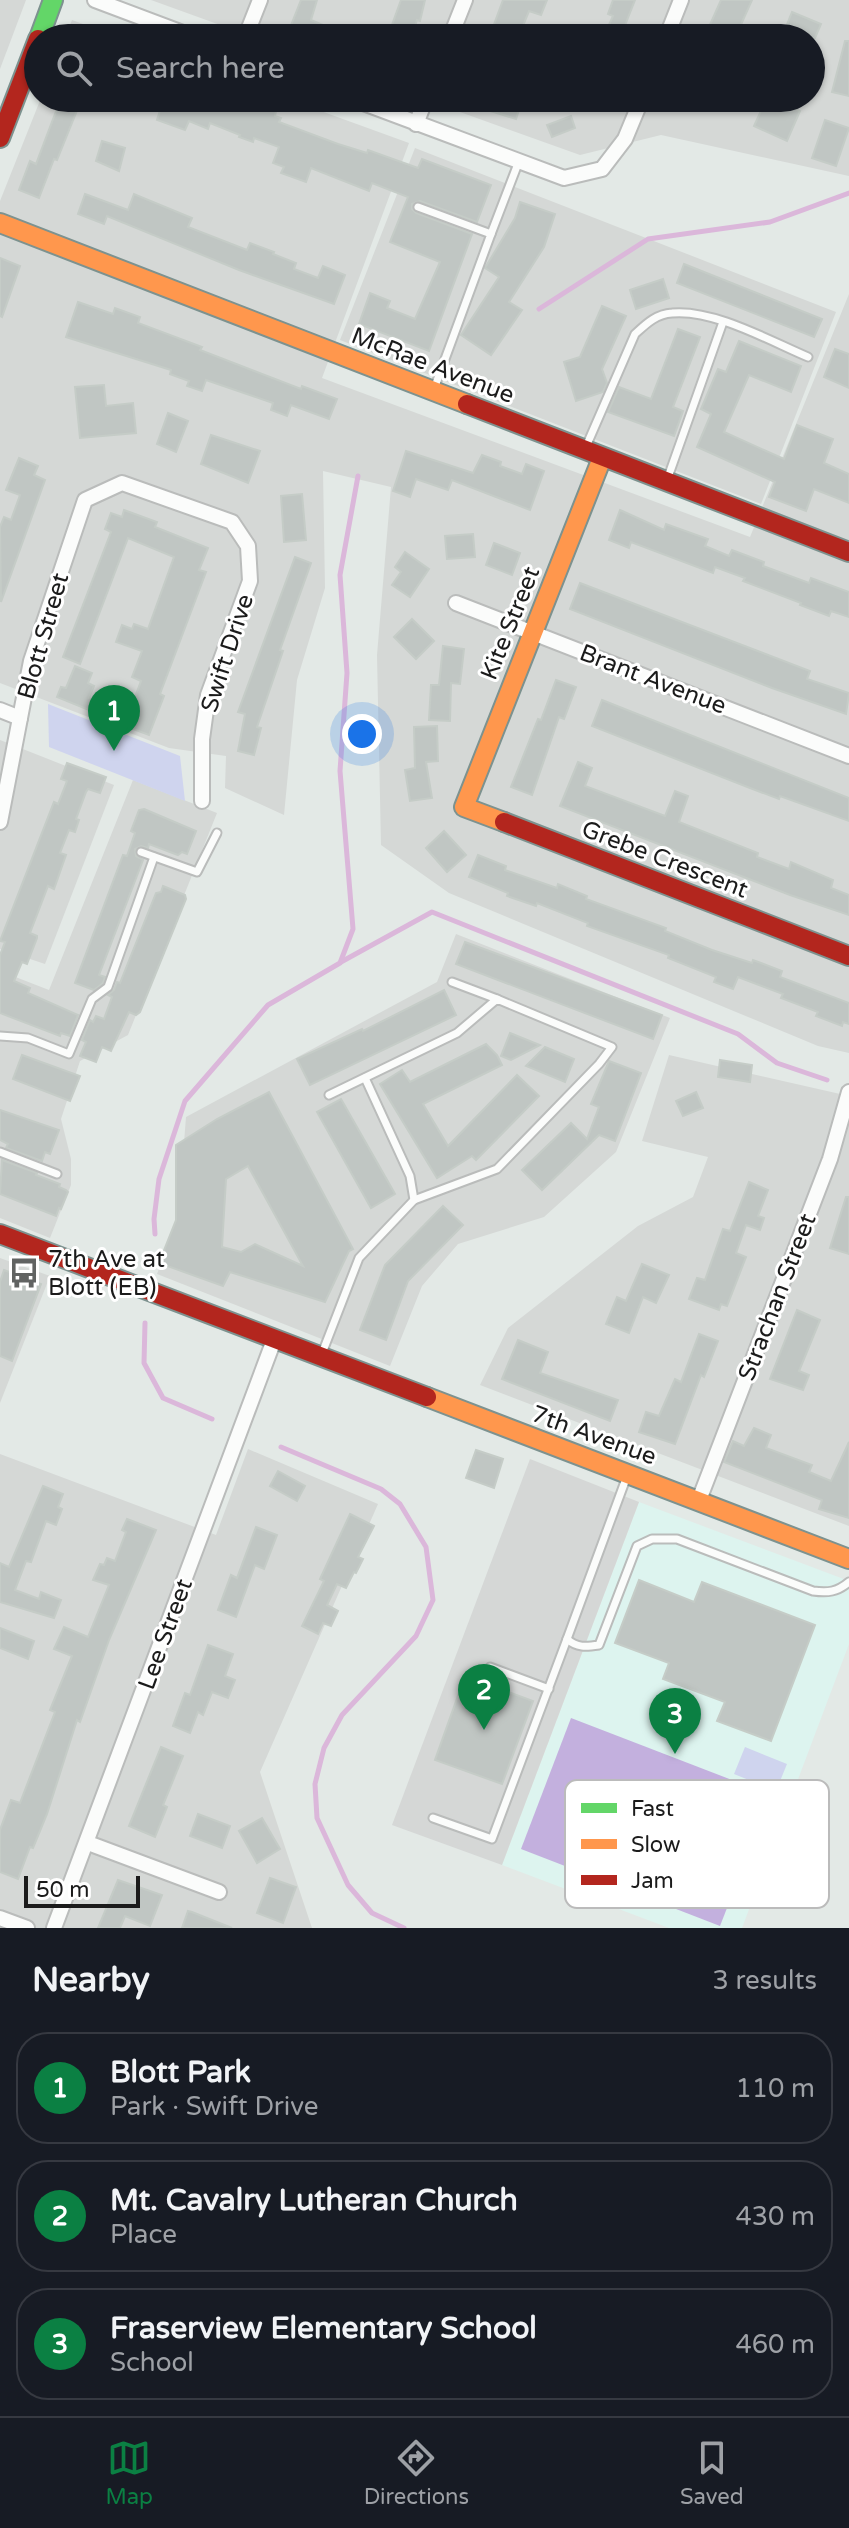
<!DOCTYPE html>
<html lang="en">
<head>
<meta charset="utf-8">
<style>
  body { margin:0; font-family:"Varela Round",sans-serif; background:#242831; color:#f1f3f6 }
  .scale { position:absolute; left:24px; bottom:20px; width:116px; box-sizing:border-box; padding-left:8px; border:4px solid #1b1b1b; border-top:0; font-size:22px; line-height:28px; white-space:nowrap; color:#1b1b1b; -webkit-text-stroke:6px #fff; paint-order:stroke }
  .you { position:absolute; left:362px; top:734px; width:28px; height:28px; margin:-20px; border:6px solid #fff; border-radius:50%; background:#1a73e8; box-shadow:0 0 0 12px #1a73e833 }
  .badge { display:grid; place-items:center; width:52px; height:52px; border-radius:50%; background:#0b8043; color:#fff; font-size:26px; font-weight:700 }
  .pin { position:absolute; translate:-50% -66px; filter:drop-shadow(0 2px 4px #0008) }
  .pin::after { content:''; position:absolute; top:42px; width:28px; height:24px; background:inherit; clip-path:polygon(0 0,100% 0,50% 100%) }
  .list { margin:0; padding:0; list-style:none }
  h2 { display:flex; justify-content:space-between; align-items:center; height:104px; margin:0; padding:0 32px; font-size:34px }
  h2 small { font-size:26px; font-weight:400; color:#9ea1a6 }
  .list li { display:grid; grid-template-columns:52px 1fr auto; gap:24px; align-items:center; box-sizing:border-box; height:112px; margin:0 16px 16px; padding:0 16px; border:2px solid #363941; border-radius:32px }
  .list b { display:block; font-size:30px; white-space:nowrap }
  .list p { margin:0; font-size:26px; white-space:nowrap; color:#9ea1a6 }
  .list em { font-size:26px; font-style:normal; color:#9ea1a6 }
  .icon { flex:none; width:44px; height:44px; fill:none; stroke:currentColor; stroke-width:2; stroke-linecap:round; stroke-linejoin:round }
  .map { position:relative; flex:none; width:849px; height:1928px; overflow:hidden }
  .search { position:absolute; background:#171b24; box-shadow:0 2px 6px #0004; left:24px; right:24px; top:24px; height:88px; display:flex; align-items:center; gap:20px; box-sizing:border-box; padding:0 28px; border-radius:44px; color:#9ea1a6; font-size:30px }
  .sheet { height:488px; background:#171b24 }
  nav { display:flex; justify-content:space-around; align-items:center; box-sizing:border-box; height:112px; border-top:2px solid #363941; background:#171b24; font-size:22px; color:#9ea1a6 }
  nav a { display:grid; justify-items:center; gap:4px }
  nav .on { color:#0b8043 }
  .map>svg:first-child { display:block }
  .residential { fill:#d5d8d6 }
  .education { fill:#ddf4ef }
  .religious { fill:#d5d7d6 }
  .park { fill:#cfd4ee }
  .pitch { fill:#c3b0de }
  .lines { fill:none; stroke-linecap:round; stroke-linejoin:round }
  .stream { stroke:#dbb7da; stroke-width:5 }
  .building { fill:#c0c6c3; stroke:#c5ccc7; stroke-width:2; fill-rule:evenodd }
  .lane-casing { stroke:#babcbb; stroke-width:11 }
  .street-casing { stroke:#babcbb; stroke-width:18 }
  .fast-casing { stroke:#7d928f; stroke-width:22 }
  .slow-casing { stroke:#7d928f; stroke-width:22 }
  .jam-casing { stroke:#7d928f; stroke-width:22 }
  .lane { stroke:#fbfcfb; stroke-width:7 }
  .street { stroke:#fbfcfb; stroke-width:14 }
  .fast { stroke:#63d668; stroke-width:18 }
  .slow { stroke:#ff974d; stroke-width:18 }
  .jam { stroke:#b3261e; stroke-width:18 }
  .labels { text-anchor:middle; stroke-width:6; stroke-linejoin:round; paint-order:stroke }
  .street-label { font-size:24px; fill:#1b1b1b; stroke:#fff }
  .poi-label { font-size:24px; fill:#1b1b1b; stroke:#fff; text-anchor:start }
  .key { fill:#fff; stroke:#bbb; stroke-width:2 }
  .key-label { font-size:22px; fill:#1b1b1b }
</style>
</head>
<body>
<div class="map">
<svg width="849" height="1928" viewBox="0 0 849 1928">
  <rect width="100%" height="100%" fill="#e3e9e6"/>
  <g class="residential">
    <polygon points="0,0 26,0 0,69"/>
    <polygon points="151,0 849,0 849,176 661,135 580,155 421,98 811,98 811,38 256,38"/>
    <polygon points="72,20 121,38 65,38"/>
    <polygon points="41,98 285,98 409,143 322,378 750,537 849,294 849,1053 818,1046 449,893 381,845 377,655 391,487 323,471 325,588 297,680 284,815 225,788 226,756 169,748 0,683 0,201"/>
    <polygon points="415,148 836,312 761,504 340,340"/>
    <polygon points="0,740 114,785 45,964 0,949"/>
    <polygon points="133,780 217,813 128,1035 80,1061 61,1119 71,1159 71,1185 50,1238 0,1218 0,971 49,990"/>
    <polygon points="456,934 670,1018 616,1152 544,1217 458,1244 422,1286 390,1366 157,1274 178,1220 186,1117 437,982"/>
    <polygon points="669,1055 849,1096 849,1526 480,1385 508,1328 638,1226 693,1197 708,1157 642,1141"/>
    <polygon points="0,1258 50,1276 0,1403"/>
    <polygon points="248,1449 378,1504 260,1772 312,1928 0,1928 0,1454 216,1535"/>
  </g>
  <polygon class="education" points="639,1502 849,1581 849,1644 742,1928 669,1928 502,1865"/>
  <polygon class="religious" points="530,1459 639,1502 502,1865 392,1825"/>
  <g class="park">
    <polygon points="48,704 180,756 185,801 49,747"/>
    <polygon points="745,1747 787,1764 776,1791 734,1774"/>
  </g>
  <polygon class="pitch" points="571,1718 771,1795 720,1926 521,1849"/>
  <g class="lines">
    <g class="stream">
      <polyline points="539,309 648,239 770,222 849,193"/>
      <polyline points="341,962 432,912 738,1034 777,1063 827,1080"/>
      <polyline points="155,1234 154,1219 159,1179 185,1101 268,1005 340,963 353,929 340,771 347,673 340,575 358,476"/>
      <polyline points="145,1323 144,1363 163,1398 212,1419"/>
      <polyline points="281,1447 381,1489 400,1504 426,1547 433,1600 416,1636 342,1715 324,1748 315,1784 317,1818 348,1885 372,1913 404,1928"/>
    </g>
  </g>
  <g class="building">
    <polygon points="301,0 317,0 311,20 323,25 318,38 301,38 288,33"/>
    <polygon points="401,0 425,0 420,21 417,20 411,38 389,33"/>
    <polygon points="503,0 547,0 541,15 529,11 518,38 489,38"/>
    <polygon points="613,0 635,0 620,38 603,38 613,16 608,14"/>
    <polygon points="721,0 752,0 735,38 704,38"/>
    <polygon points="792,12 821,24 815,38 798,38 784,32"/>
    <polygon points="845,41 849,41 849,96 832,92"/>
    <polygon points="61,98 82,98 57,160 54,159 39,198 19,190 30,161 36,164"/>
    <polygon points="164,98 237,98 276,111 275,116 281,118 279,122 338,144 367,153 368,150 418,168 422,159 491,185 477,222 420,201 412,204 412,209 416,213 472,234 429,351 359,324 370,293 390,301 387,308 415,319 440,262 390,242 408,197 372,183 369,191 311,168 306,182 281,173 284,167 273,163 279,147 254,138 253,142 239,137 240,135 210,123 208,129 189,121 185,130 157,120"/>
    <polygon points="484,98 523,98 516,119 481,108"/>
    <polygon points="767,98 800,111 787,141 754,126"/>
    <polygon points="571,116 575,128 552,137 547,125"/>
    <polygon points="825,120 849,128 836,166 812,158"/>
    <polygon points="102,141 125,148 119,171 96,161"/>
    <polygon points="85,194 128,210 134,194 192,218 188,227 247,250 250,243 274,252 273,254 296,263 294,269 318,278 323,266 345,275 334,304 239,270 107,216 104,224 78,214"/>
    <polygon points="520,202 555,214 544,247 509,302 522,310 491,355 461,335 499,277 485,268 515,218"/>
    <polygon points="0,258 20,266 2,317 0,316"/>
    <polygon points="684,264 822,319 814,337 677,283"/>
    <polygon points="663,279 669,298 636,309 630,290"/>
    <polygon points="78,302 113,314 115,308 140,317 138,323 202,347 200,350 301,389 302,386 337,399 329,419 291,405 287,416 271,410 273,403 206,380 202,391 187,386 189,381 170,374 171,370 66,337"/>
    <polygon points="602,306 626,316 602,369 607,383 603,392 576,401 564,362 580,357"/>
    <polygon points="678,329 700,337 673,407 683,411 674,436 608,412 619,387 651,399"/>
    <polygon points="739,341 801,366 791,392 749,375 724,432 784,459 797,425 833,439 824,463 849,474 849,503 814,489 806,511 769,497 775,482 697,447 711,414 701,409 718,369 726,372"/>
    <polygon points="835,349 849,354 849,388 824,377"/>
    <polygon points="104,385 106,406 133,403 136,433 80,438 75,387"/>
    <polygon points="168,413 188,421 176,452 157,444"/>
    <polygon points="211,435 260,451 248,483 201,464"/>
    <polygon points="406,451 473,473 482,455 501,462 500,466 522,474 526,464 544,471 530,510 452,480 448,490 416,479 410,497 393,491"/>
    <polygon points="19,458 38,466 34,475 45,480 1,602 0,527 4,517 11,520 20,495 6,490"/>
    <polygon points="302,494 306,540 284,542 281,496"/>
    <polygon points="124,510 157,522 155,527 208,548 199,570 206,572 160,694 164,696 149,735 93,714 94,712 57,697 61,687 66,688 75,666 92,673 88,683 94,686 89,698 129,713 141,681 132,677 142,651 116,642 122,625 132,629 134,624 148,629 174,557 128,538 80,664 63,657 111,532 105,529 111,513 122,517"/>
    <polygon points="620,510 664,530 666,524 708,539 705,546 729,556 732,550 764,562 763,566 809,583 811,578 849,592 849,617 831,611 829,616 800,605 801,603 743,581 745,578 715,567 713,573 631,542 629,548 609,540"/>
    <polygon points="473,534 475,557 447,559 445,536"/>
    <polygon points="494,543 520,553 512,575 486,565"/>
    <polygon points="405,552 429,569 410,597 392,585 401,572 395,567"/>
    <polygon points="295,557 311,563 280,650 283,651 257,727 261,728 254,755 238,751 245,714 238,712"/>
    <polygon points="580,583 810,671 807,679 849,693 846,714 772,688 570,609"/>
    <polygon points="412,619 434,641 416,659 394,637"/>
    <polygon points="443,646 464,649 460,684 451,683 450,721 429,720 431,685 439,685"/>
    <polygon points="556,680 576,687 564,719 559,717 532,795 511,787 538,719 541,720"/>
    <polygon points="602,700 849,798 849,821 780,796 779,799 750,788 592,726"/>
    <polygon points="437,726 438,761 426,762 432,798 410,801 405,770 415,768 414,727"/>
    <polygon points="578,762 592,768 585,786 665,816 675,791 688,796 679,822 758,853 757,857 789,869 791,862 833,880 831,888 849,895 849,915 790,895 560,806"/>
    <polygon points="67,763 106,777 100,793 88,789 86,792 76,819 79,820 75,832 69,830 60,853 66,855 54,889 48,886 30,933 37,936 37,938 27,964 22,962 14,981 30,988 28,993 78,1015 70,1036 61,1033 60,1036 0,1013 0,955 5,942 0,941 54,802 58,804 67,781 61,779"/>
    <polygon points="144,809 196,831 187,854 182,852 178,855 149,844 148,848 141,846 135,849 136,856 143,860 99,975 105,977 103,983 94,990 75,983 123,855 127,856 135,833 131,831 139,810"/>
    <polygon points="444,831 466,855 447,872 426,848"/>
    <polygon points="478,855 506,866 505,870 557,888 558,884 587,896 586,899 666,928 665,931 712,950 752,963 753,960 782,971 780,977 849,1003 849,1024 843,1022 842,1026 816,1016 818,1012 781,998 783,994 738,977 733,989 714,982 716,977 668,958 669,955 587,926 588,923 537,903 536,906 507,896 508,893 469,877"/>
    <polygon points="163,886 185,895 186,899 140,1012 136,1015 129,1012 111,1051 102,1047 96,1062 80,1056 86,1042 82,1040 90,1020 93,1022 96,1016 104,1019 112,997 108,995 114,990 117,982 120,983 156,893 161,892"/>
    <polygon points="465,942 662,1015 653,1039 456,964"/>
    <polygon points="444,990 456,1015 310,1085 297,1059 362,1029 363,1031"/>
    <polygon points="510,1033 540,1045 511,1060 501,1056"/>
    <polygon points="486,1044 497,1055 502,1065 423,1104 448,1146 517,1075 539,1096 476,1160 472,1156 437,1178 380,1084 402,1070 410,1082"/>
    <polygon points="545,1047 574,1059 565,1082 526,1066"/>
    <polygon points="22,1055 80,1076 70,1101 13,1079"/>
    <polygon points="720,1060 752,1065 750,1082 718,1077"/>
    <polygon points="609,1061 641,1073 615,1141 599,1135 542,1190 522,1170 571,1123 587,1139 599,1107 591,1104"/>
    <path d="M269,1092L353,1249L349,1251L325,1302L230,1272L223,1286L159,1263L176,1220V1145L217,1119ZM248,1166L303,1266L255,1244L241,1252L222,1247L226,1179Z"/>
    <polygon points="696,1092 703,1108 683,1116 676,1101"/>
    <polygon points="341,1099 395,1194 371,1208 317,1112"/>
    <polygon points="0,1110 59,1130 50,1154 45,1152 42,1161 6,1148 8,1144 0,1140"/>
    <polygon points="2,1160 37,1173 36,1175 60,1184 59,1187 66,1190 68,1192 61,1209 59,1208 56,1216 0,1194"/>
    <polygon points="749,1182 768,1190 758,1216 764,1218 760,1230 746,1225 736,1253 746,1257 727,1306 721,1304 719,1310 689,1299 697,1278 705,1280 723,1229 730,1231"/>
    <polygon points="846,1197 849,1197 849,1254 830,1248"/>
    <polygon points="443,1206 463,1225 408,1281 386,1340 360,1330 385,1265"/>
    <polygon points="642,1264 669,1275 656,1303 643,1297 629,1333 606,1324 617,1297 626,1301"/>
    <polygon points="4,1270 41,1284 12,1361 0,1356 0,1282"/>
    <polygon points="797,1310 820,1320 799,1371 809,1375 803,1390 770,1379"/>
    <polygon points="699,1334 718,1341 704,1377 701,1375 675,1444 639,1432 646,1412 659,1416 675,1379 681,1382"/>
    <polygon points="518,1340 548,1352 540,1373 618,1400 610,1421 502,1379"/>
    <polygon points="754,1428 771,1435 766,1448 812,1465 809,1472 831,1481 849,1442 849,1518 819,1509 822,1500 724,1462 733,1441 744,1446"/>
    <polygon points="476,1450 503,1459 494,1488 466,1478"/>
    <polygon points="278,1471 305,1486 297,1501 270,1486"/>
    <polygon points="43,1486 63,1494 58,1507 62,1509 56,1525 46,1521 31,1562 26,1561 15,1590 39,1599 41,1592 61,1600 54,1618 0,1602 0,1563 9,1567"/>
    <polygon points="350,1514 374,1526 358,1557 363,1559 356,1573 354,1572 346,1588 337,1584 327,1605 338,1611 331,1626 323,1623 318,1634 302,1626 324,1581 320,1579"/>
    <polygon points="127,1519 156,1530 109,1640 80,1722 77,1720 47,1814 33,1848 30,1847 18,1879 0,1872 0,1830 11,1800 20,1803 55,1712 50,1710 72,1656 54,1649 64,1627 88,1637 109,1585 93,1580 100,1564 104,1565 107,1558 115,1561 126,1532 122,1530"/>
    <polygon points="256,1527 277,1535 264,1569 255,1565 236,1617 218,1610 231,1575 237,1578"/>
    <polygon points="639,1580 694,1602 702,1582 815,1625 771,1741 717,1721 725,1702 663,1679 669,1663 615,1643"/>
    <polygon points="0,1628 34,1641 28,1659 0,1648"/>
    <polygon points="208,1645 233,1654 225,1676 235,1680 228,1698 212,1692 203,1715 198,1712 190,1733 173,1726 185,1693 190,1695"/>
    <polygon points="465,1676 533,1701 502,1784 435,1760"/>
    <polygon points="161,1747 183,1756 163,1805 167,1807 155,1837 129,1826"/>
    <polygon points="198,1814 230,1826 222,1848 190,1836"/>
    <polygon points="262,1818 280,1849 257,1863 239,1831"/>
    <polygon points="270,1878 296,1887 283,1923 257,1913"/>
    <polygon points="118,1880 162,1895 150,1926 125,1916 120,1928 98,1928"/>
    <polygon points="188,1911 192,1912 232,1928 182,1928"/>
  </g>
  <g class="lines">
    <g class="lane-casing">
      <g id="lane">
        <polyline points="418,207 491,234 434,389"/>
        <polyline points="491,234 519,161"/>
        <path d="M585,449L635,334C646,324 656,314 672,313C714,309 770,341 808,357"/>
        <polyline points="667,480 723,322"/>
        <polyline points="141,852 197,872 217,833"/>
        <polyline points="452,982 497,999"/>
        <polyline points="0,1036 28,1038 69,1054 92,999 108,987 154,857"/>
        <polyline points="365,1078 410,1176 414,1200"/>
        <polyline points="0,1152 57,1174"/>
        <polyline points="321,1356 359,1258 414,1200 497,1169 599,1064 612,1047 497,999 457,1033 329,1095"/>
        <path d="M627,1476L567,1639C577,1648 586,1647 599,1645L637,1546L652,1539H677L813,1591C828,1593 837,1592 849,1582"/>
        <polyline points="490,1667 549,1689"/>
        <polyline points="433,1818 492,1839 567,1639"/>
      </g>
    </g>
    <g class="street-casing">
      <g id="street">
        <polyline points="95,0 196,38"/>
        <polyline points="245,38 260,0"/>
        <polyline points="450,38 465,0"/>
        <polyline points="666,38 681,0"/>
        <polyline points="350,98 564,178 602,169 625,139 642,98"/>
        <polyline points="416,124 426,98"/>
        <polyline points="456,603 849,756"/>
        <polyline points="0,710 20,718"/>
        <polyline points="0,822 31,661 85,500 122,483 232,522 248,546 250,581 208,695 202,739 202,801"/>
        <polyline points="699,1500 830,1159 849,1092"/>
        <polyline points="88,1843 219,1892"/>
        <polyline points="0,1918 27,1928"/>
        <polyline points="54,1928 274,1340"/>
      </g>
    </g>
    <g class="fast-casing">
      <polyline id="fast" points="39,38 53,0"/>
    </g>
    <g class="slow-casing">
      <g id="slow">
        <polyline points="0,223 467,404"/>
        <polyline points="504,822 464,807 602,458"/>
        <polyline points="427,1397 849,1559"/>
      </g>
    </g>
    <g class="jam-casing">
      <g id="jam">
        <polyline points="0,138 38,39"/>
        <polyline points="467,404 849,552"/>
        <polyline points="504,822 849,956"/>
        <polyline points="0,1234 427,1397"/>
      </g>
    </g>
    <use href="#lane" class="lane"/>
    <use href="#street" class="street"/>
    <use href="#fast" class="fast"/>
    <use href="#slow" class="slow"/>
    <use href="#jam" class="jam"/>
  </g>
  <defs>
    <g id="bus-bare" transform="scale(2.4)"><path d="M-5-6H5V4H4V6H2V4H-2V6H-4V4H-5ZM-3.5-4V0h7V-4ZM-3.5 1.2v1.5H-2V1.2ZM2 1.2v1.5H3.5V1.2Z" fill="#616362" stroke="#fff" stroke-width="2.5" paint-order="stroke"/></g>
  </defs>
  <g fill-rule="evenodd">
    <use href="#bus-bare" x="24" y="1273"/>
  </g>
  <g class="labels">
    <g class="street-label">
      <text transform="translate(433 365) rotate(21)" y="8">McRae Avenue</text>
      <text transform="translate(510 623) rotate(-68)" y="8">Kite Street</text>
      <text transform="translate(43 636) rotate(-74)" y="8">Blott Street</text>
      <text transform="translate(227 653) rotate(-72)" y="8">Swift Drive</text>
      <text transform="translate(653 679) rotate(21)" y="8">Brant Avenue</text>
      <text transform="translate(665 859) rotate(21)" y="8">Grebe Crescent</text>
      <text transform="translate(777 1297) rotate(-69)" y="8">Strachan Street</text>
      <text transform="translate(594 1435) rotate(20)" y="8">7th Avenue</text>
      <text transform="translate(165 1634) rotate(-70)" y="8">Lee Street</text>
    </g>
    <g class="poi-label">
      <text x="48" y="1267">7th Ave at<tspan x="48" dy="28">Blott (EB)</tspan></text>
    </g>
  </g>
  <rect x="565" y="1780" width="264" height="128" rx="12" class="key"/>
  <rect x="581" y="1803" width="36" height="10" fill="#63d668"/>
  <rect x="581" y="1839" width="36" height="10" fill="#ff974d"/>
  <rect x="581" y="1875" width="36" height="10" fill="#b3261e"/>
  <g class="key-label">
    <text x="631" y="1816">Fast</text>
    <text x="631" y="1852">Slow</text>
    <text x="631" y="1888">Jam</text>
  </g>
</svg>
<div class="scale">50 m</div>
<div class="you"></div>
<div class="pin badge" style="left:114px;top:751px">1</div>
<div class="pin badge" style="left:484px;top:1730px">2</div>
<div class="pin badge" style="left:675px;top:1754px">3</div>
<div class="search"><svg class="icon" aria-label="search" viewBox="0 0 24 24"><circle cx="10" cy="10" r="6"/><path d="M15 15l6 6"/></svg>Search here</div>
</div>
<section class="sheet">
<h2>Nearby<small>3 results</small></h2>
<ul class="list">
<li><span class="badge">1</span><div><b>Blott Park</b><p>Park · Swift Drive</p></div><em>110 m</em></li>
<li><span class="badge">2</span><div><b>Mt. Cavalry Lutheran Church</b><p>Place</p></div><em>430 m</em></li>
<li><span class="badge">3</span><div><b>Fraserview Elementary School</b><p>School</p></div><em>460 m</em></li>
</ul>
</section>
<nav>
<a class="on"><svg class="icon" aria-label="map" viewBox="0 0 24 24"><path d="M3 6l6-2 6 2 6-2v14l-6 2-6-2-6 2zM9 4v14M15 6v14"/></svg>Map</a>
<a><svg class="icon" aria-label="directions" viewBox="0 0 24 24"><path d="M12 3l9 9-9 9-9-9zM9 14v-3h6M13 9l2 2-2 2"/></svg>Directions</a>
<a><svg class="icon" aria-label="saved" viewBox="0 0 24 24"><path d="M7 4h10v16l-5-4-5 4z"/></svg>Saved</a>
</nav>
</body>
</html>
